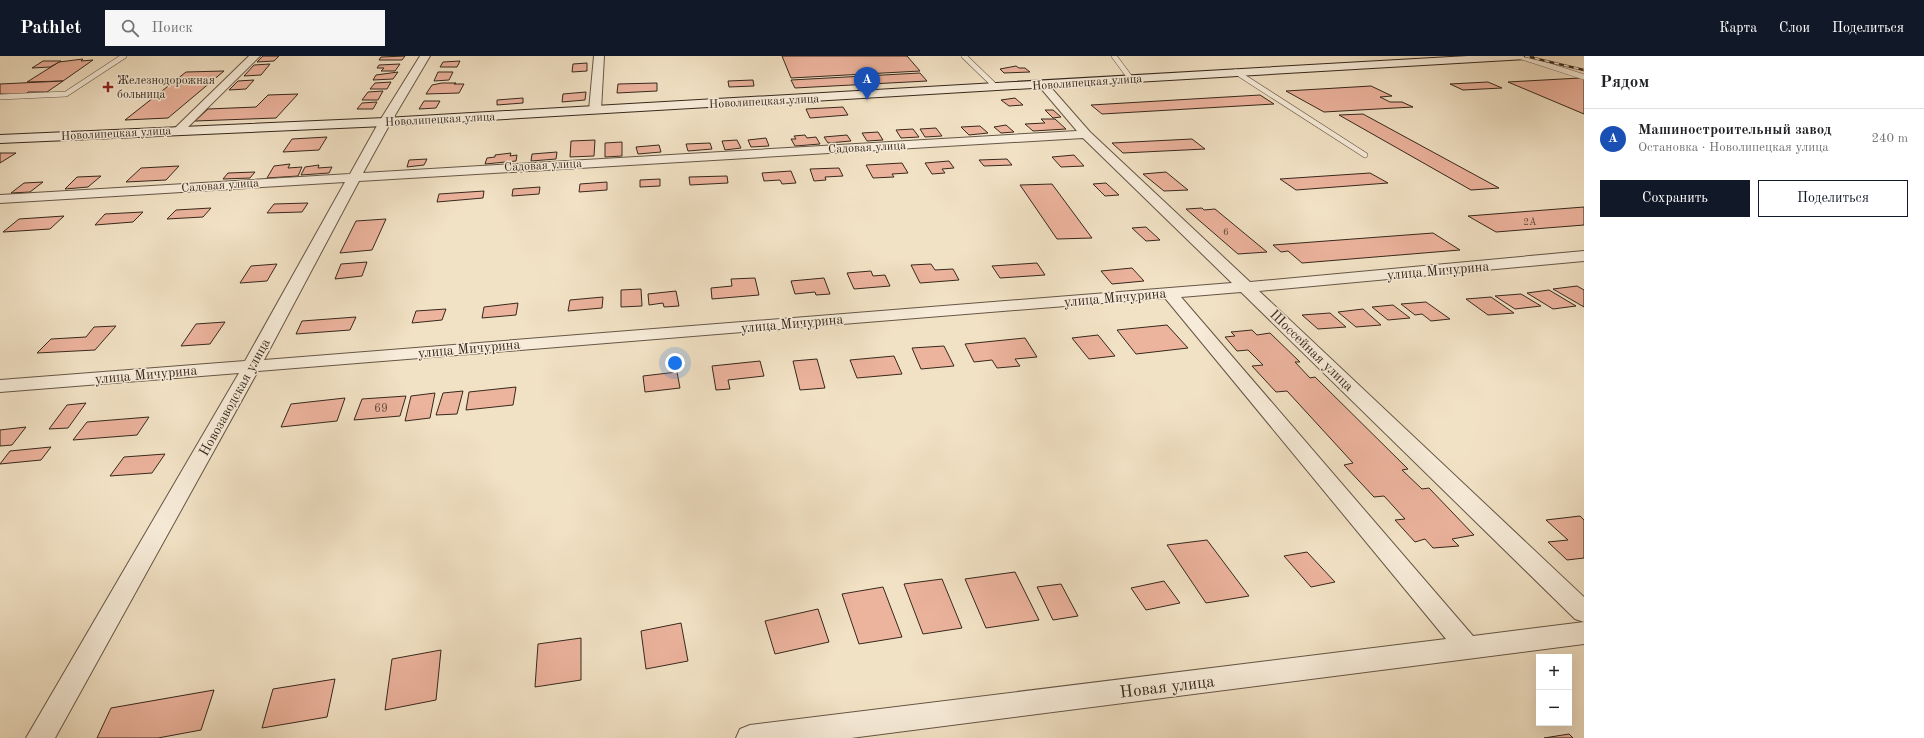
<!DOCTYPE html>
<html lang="ru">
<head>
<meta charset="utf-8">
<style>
  body { margin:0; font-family:"Old Standard TT",serif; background:#f6f6f6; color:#202124 }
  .controls { position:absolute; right:12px; bottom:12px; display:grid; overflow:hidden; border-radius:0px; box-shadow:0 4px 16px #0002 }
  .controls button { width:36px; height:36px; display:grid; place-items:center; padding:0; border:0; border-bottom:1px solid #e0e0e0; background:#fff; color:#202124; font:20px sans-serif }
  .you { position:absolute; left:675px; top:307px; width:14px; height:14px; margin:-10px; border:3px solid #fff; border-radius:50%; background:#1a73e8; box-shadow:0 0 0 6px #1a73e833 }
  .badge { display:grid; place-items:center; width:26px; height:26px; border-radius:50%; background:#111827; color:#fff; font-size:13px; font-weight:700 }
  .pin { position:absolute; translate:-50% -33px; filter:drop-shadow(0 1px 2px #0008) }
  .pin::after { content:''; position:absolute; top:21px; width:14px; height:12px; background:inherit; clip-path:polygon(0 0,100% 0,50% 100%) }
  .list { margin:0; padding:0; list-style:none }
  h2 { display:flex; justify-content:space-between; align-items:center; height:52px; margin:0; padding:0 16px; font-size:17px }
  h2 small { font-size:13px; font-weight:400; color:#757577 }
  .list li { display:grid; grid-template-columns:26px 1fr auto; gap:12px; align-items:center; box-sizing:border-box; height:60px; padding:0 16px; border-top:1px solid #e0e0e0 }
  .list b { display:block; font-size:15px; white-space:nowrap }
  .list p { margin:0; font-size:13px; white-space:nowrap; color:#757577 }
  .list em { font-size:13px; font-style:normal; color:#757577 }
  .actions { display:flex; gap:8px; padding:12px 16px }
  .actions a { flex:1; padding:9px 0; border:1px solid #111827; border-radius:0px; text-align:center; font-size:14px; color:#111827 }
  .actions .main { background:#111827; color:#fff }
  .icon { flex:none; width:22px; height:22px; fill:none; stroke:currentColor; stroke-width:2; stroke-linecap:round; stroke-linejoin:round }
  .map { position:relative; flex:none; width:1584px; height:682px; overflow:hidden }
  header { display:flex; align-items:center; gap:24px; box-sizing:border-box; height:56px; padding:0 20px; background:#111827; color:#fff }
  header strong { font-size:19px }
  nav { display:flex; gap:22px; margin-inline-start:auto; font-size:14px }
  .search { width:280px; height:36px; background:#f6f6f6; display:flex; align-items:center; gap:10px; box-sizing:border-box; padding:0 14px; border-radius:0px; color:#757577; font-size:15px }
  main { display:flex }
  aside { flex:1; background:#fff }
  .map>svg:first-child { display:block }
  .building { fill:#ecb39d; stroke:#37281c }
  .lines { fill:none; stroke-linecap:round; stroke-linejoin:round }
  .lane-casing { stroke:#665646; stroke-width:6 }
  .street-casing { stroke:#665646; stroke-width:2 }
  .secondary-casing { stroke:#37281c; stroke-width:2 }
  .lane { stroke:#f7ecd9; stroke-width:5 }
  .street { fill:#f7ecd9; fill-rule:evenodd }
  .secondary { fill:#f7ecd9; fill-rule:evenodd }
  .rail-casing { stroke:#37281c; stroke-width:2.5 }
  .rail { stroke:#f7ecd9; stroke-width:1.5; stroke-dasharray:5; stroke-linecap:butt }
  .poi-dot { fill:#8f2418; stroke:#f7ecd9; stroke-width:1.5 }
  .labels { text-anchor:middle; stroke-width:3; stroke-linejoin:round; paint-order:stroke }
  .far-number-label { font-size:10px; fill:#644b3c }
  .far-poi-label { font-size:12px; fill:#37281c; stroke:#f7ecd9; text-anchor:start }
  .far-street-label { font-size:12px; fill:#37281c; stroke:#f7ecd9 }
  .number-label { font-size:12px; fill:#644b3c }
  .street-label { font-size:14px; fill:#37281c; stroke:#f7ecd9 }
  .near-street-label { font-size:17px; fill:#37281c; stroke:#f7ecd9 }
</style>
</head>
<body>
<header>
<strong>Pathlet</strong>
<div class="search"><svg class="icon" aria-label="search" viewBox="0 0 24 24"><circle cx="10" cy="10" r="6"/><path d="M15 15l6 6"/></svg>Поиск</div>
<nav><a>Карта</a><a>Слои</a><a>Поделиться</a></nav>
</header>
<main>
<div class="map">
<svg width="1584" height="682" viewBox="0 0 1584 682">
  <rect width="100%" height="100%" fill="#f2e2c5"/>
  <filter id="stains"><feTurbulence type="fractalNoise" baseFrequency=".005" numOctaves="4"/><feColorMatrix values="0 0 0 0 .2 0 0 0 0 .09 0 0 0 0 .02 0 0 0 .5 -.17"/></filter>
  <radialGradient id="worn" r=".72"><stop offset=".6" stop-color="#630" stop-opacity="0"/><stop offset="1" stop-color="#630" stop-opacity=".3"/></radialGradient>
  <g class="building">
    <polygon points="263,0 279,0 274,5 257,6"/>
    <polygon points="405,0 402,4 379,4 381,1"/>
    <polygon points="782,0 907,0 920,15 791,22"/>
    <polygon points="83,3 81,5 93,4 63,25 27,26 59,6"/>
    <polygon points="43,5 61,5 50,11 32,12"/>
    <polygon points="460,5 457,11 440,11 443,6"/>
    <polygon points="587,7 587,15 572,16 573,8"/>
    <polygon points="270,8 261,19 244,20 254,9"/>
    <polygon points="400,8 395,15 381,15 384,12 377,12 379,9"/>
    <polygon points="1016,10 1019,12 1025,12 1030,16 1004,17 1000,13"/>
    <polygon points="224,15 168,62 125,64 186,16"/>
    <polygon points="398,16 393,23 373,24 376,19"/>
    <polygon points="438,16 453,16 449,24 434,25"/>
    <polygon points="920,17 927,25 795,32 791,24"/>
    <polygon points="1580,22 1584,23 1584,58 1508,26"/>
    <polygon points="254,24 246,33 229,34 238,25"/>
    <polygon points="753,24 754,30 729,31 728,25"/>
    <polygon points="63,25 47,36 28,36 25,39 0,38 0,28"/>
    <polygon points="391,26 387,33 370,33 375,27"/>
    <polygon points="1488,26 1502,32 1463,34 1450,28"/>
    <polygon points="442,27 456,27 454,28 464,28 459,37 426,38 432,29"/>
    <polygon points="657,27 657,35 617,37 618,28"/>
    <polygon points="1371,30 1392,40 1380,41 1390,46 1402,46 1413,51 1324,56 1286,35"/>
    <polygon points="383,35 378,44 362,44 368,36"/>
    <polygon points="586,36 585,44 562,46 563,38"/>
    <polygon points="298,38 276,62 195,65 208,53 256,51 268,39"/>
    <polygon points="1260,39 1274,48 1102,58 1091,49"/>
    <polygon points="523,42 523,47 497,49 497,44"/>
    <polygon points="1015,42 1023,49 1009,50 1001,44"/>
    <polygon points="424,45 440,45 436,52 419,53"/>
    <polygon points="377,46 373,53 357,53 362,47"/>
    <polygon points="843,51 848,59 810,62 806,53"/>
    <polygon points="1045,54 1053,54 1061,61 1053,62"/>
    <polygon points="1363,58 1499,132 1471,134 1339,59"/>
    <polygon points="1041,63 1055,63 1066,73 1033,75 1025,68 1045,67"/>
    <polygon points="1006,69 1014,76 1001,77 994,71"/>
    <polygon points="980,70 988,77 969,79 961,71"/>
    <polygon points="936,72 942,80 925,81 920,73"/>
    <polygon points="913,73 919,81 901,82 896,74"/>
    <polygon points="878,76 883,84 867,85 862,77"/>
    <polygon points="805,79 807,82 816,81 820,88 795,90 791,83 796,83 794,80"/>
    <polygon points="847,79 851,85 828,87 824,81"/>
    <polygon points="327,81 319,94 283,96 292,83"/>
    <polygon points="766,82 769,90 751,91 748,84"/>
    <polygon points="1192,83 1205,93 1123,97 1112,87"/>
    <polygon points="595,84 594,100 570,101 571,85"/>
    <polygon points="737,84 741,92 725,94 722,85"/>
    <polygon points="622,86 622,100 605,101 605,87"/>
    <polygon points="710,87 712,93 688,95 686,88"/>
    <polygon points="659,89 661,96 638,98 636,91"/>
    <polygon points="557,96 556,103 531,105 532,98"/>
    <polygon points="0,97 16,97 0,107"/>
    <polygon points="511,97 510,100 517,99 516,105 485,108 487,102 495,101 495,99"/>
    <polygon points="1074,99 1084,110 1061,111 1052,101"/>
    <polygon points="427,103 424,109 407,111 409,104"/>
    <polygon points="1007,103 1012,109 984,110 979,104"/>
    <polygon points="949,105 954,112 942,113 945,117 932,118 925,107"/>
    <polygon points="902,107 908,117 892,118 894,121 873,122 866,109"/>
    <polygon points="290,108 288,112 302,111 298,120 267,122 274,110"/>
    <polygon points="319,109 318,112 332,111 329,117 301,119 305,111"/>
    <polygon points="179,110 166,124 126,126 141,112"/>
    <polygon points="839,112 843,120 825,121 826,124 814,125 810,113"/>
    <polygon points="791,115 796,127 782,128 780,124 764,125 762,117"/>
    <polygon points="255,116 250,122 223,123 228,117"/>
    <polygon points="1166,116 1188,134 1164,135 1143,118"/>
    <polygon points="1370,117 1388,127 1296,134 1280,123"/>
    <polygon points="101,120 88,131 65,133 77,121"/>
    <polygon points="727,120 728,127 690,129 689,121"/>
    <polygon points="660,123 660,130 640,131 640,124"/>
    <polygon points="43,126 30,136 11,137 24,127"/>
    <polygon points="607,126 607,134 579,136 580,128"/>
    <polygon points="1106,127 1119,139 1105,140 1093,128"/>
    <polygon points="1052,128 1092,182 1057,183 1020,129"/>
    <polygon points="540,131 539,138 512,140 513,133"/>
    <polygon points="484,135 483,142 437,146 439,138"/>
    <polygon points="308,147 302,156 267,157 274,148"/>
    <polygon points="1584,151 1584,169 1496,176 1468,160"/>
    <polygon points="211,152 203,161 167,163 176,154"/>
    <polygon points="1202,152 1204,154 1215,153 1267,196 1238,198 1186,153"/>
    <polygon points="143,156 133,166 95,169 105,158"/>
    <polygon points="64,160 50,173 3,176 19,163"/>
    <polygon points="386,163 372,194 340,197 356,165"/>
    <polygon points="1146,171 1160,184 1146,185 1132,172"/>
    <polygon points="1433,177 1460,194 1302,207 1288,195 1281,196 1273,189"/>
    <polygon points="367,206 362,220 335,223 341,208"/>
    <polygon points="1037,207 1045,219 1000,222 992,210"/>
    <polygon points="277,208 267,225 240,227 251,210"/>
    <polygon points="931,208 935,214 953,213 959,224 920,227 911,209"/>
    <polygon points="1132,212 1144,225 1112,228 1101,215"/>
    <polygon points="871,215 873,220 885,219 890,230 854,233 847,217"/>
    <polygon points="755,222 759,239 712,243 711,232 732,230 731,223"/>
    <polygon points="824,222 830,238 816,239 815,236 795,238 791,225"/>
    <polygon points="1577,230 1584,234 1584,251 1553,233"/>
    <polygon points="641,233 642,250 621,251 621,234"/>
    <polygon points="1549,234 1576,250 1553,253 1527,237"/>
    <polygon points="676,235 679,250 664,251 663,247 649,249 648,238"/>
    <polygon points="1521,238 1541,250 1515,253 1495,240"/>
    <polygon points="603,241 602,252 568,255 570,244"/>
    <polygon points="1491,241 1514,257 1488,259 1466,243"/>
    <polygon points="1426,246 1450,263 1431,265 1422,258 1415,259 1401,248"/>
    <polygon points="518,247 516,259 482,262 484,251"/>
    <polygon points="1393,249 1410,262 1388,264 1372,251"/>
    <polygon points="446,253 442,264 412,267 416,255"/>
    <polygon points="1363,253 1381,269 1356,271 1338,256"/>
    <polygon points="1330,257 1346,271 1318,273 1302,259"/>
    <polygon points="356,261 350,274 296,278 302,265"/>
    <polygon points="225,266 210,288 181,290 196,268"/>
    <polygon points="1167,269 1188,292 1136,298 1117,274"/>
    <polygon points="116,270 95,294 37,297 51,283 86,281 94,271"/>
    <polygon points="1252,274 1257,279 1270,277 1300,306 1295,306 1310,322 1315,321 1408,413 1402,414 1422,433 1429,432 1474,479 1452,483 1459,490 1433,492 1425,483 1415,486 1395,464 1405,463 1384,440 1374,441 1344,409 1353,407 1287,335 1276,336 1252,310 1263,309 1248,294 1237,295 1225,281 1235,280 1231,276"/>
    <polygon points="1098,279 1115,300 1089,303 1072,282"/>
    <polygon points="1025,282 1037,301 1015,303 1020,310 997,312 992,304 974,306 965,288"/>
    <polygon points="944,290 954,310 921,313 912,292"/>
    <polygon points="894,300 902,318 857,322 850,304"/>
    <polygon points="817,303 825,332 800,334 793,305"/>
    <polygon points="760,305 764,320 728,324 730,333 716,334 712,310"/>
    <polygon points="677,316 680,332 645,336 643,320"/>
    <polygon points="516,331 513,349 466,354 469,336"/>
    <polygon points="463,335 457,358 436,359 443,337"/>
    <polygon points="435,337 430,362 405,365 411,340"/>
    <polygon points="406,340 400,360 354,364 362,343"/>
    <polygon points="345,342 337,365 281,371 291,348"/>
    <polygon points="86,347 68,372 49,373 67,349"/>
    <polygon points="149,361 137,379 73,384 87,366"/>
    <polygon points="26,371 12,389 0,390 0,374"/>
    <polygon points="51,391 41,404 0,408 10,395"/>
    <polygon points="165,398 152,417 110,420 124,401"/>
    <polygon points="1580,460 1584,464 1584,502 1567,504 1548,486 1568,484 1546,464"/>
    <polygon points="1207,484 1249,540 1206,547 1167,489"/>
    <polygon points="1307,496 1335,526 1311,531 1284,500"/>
    <polygon points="1015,516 1039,564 986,572 965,523"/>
    <polygon points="942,523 962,572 923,578 904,528"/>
    <polygon points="1164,525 1180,547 1146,554 1131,532"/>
    <polygon points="1061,528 1078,560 1053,564 1037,531"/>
    <polygon points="883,531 902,581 859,588 842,538"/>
    <polygon points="818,553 829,586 775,598 765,565"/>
    <polygon points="681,567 688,605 646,613 641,575"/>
    <polygon points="581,582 581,624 535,631 538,588"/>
    <polygon points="441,594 436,644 385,654 392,603"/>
    <polygon points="335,623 327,661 262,672 273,633"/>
    <polygon points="214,634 201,674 158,682 97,682 111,652"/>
    <polygon points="1569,678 1573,682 1544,682"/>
  </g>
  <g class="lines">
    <g class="lane-casing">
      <g id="lane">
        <polyline points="964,0 996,31"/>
        <polyline points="1114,0 1131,23"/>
        <polyline points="1519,0 1584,21"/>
        <polyline points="1236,16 1365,99"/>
        <polyline points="0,41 66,38 124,0"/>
      </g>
    </g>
    <g class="street-casing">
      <g id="street">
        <polygon points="249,0 260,0 183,76 175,76 173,74 175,72"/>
        <path d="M420,0H430L391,66L363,117L1077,75L1038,29L1043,26L1047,27L1090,76L1250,226L1584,195V205L1259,235L1584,541V566L1575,563L1241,236L1181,241L1473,580L1584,566V588L851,682H736L740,673L750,669L1446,583L1165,242L258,315L55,682H26L239,317L0,336V324L245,305L345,126L0,147V139L350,118L379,66ZM1083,82L1232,227L264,304L359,125Z"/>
        <polygon points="594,0 604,0 601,54 595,57 589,54"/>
      </g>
    </g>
    <g class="secondary-casing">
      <polygon id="secondary" points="1468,0 1533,0 1527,3 385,70 0,87 0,79 385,62"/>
    </g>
    <use href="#lane" class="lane"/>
    <use href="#street" class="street"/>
    <use href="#secondary" class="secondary"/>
    <g class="rail-casing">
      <polyline id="rail" points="1525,0 1584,14"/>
    </g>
    <use href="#rail" class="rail"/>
  </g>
  <path class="poi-dot" d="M106 25h4v4h4v4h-4v4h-4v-4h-4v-4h4z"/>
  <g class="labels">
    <g class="far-number-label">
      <text x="1530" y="169">2А</text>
      <text x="1226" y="179">6</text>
    </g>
    <g class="far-poi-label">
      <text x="117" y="28">Железнодорожная<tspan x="117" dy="14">больница</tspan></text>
    </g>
    <g class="far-street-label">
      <text transform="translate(1087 26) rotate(-4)" y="4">Новолипецкая улица</text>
      <text transform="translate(764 45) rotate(-3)" y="4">Новолипецкая улица</text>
      <text transform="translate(440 63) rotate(-3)" y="4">Новолипецкая улица</text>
      <text transform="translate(116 77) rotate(-3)" y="4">Новолипецкая улица</text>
      <text transform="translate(867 91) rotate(-3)" y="4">Садовая улица</text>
      <text transform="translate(543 109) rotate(-3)" y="4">Садовая улица</text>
      <text transform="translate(220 129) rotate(-4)" y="4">Садовая улица</text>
    </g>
    <g class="number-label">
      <text x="381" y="356">69</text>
    </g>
    <g class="street-label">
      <text transform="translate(1438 214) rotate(-5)" y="5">улица Мичурина</text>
      <text transform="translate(1115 241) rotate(-5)" y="5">улица Мичурина</text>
      <text transform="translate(792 267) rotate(-5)" y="5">улица Мичурина</text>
      <text transform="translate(469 292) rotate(-5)" y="5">улица Мичурина</text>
      <text transform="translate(1312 294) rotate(44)" y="5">Шоссейная улица</text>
      <text transform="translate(146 318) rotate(-5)" y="5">улица Мичурина</text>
      <text transform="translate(234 341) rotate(-61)" y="5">Новозаводская улица</text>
    </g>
    <g class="near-street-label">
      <text transform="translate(1167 630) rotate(-7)" y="6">Новая улица</text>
    </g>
  </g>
  <rect width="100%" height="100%" filter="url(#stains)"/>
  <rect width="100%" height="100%" fill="url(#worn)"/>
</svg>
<div class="controls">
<button>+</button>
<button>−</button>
</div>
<div class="you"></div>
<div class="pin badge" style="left:867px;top:44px;background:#1a4fb4">A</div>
</div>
<aside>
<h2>Рядом<small></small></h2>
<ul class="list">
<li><span class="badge" style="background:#1a4fb4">A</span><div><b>Машиностроительный завод</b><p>Остановка · Новолипецкая улица</p></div><em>240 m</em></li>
</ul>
<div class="actions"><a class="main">Сохранить</a><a>Поделиться</a></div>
</aside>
</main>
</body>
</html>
